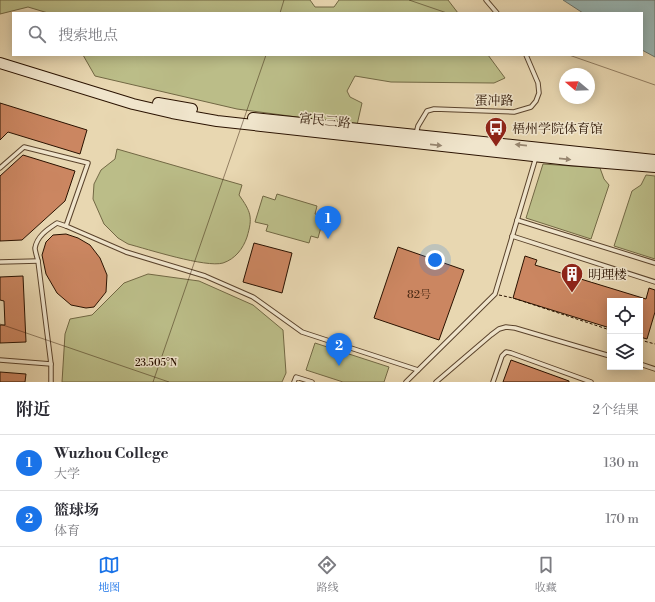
<!DOCTYPE html>
<html lang="zh">
<head>
<meta charset="utf-8">
<style>
  body { margin:0; font-family:"Libre Bodoni","Noto Serif SC",serif; background:#f2f2f3; color:#2b2b33 }
  .controls { position:absolute; right:12px; bottom:12px; display:grid; overflow:hidden; border-radius:0px; box-shadow:0 2px 10px #0003 }
  .controls button { width:36px; height:36px; display:grid; place-items:center; padding:0; border:0; border-bottom:1px solid #e1e1e2; background:#fff; color:#2b2b33; font:20px sans-serif }
  .compass { position:absolute; left:559px; top:68px; width:36px; height:36px; border-radius:50%; background:#fff; box-shadow:0 2px 10px #0003; rotate:289deg }
  .you { position:absolute; left:435px; top:260px; width:14px; height:14px; margin:-10px; border:3px solid #fff; border-radius:50%; background:#1a73e8; box-shadow:0 0 0 6px #1a73e833 }
  .badge { display:grid; place-items:center; width:26px; height:26px; border-radius:50%; background:#1a73e8; color:#fff; font-size:13px; font-weight:700 }
  .pin { position:absolute; translate:-50% -33px; filter:drop-shadow(0 1px 2px #0008) }
  .pin::after { content:''; position:absolute; top:21px; width:14px; height:12px; background:inherit; clip-path:polygon(0 0,100% 0,50% 100%) }
  .list { margin:0; padding:0; list-style:none }
  h2 { display:flex; justify-content:space-between; align-items:center; height:52px; margin:0; padding:0 16px; font-size:17px }
  h2 small { font-size:13px; font-weight:400; color:#7c7c81 }
  .list li { display:grid; grid-template-columns:26px 1fr auto; gap:12px; align-items:center; box-sizing:border-box; height:56px; padding:0 16px; border-top:1px solid #e1e1e2 }
  .list b { display:block; font-size:15px; white-space:nowrap }
  .list p { margin:0; font-size:13px; white-space:nowrap; color:#7c7c81 }
  .list em { font-size:13px; font-style:normal; color:#7c7c81 }
  .icon { flex:none; width:22px; height:22px; fill:none; stroke:currentColor; stroke-width:2; stroke-linecap:round; stroke-linejoin:round }
  .map { position:relative; flex:none; width:655px; height:382px; overflow:hidden }
  .search { position:absolute; background:#fff; box-shadow:0 2px 10px #0003; left:12px; right:12px; top:12px; height:44px; display:flex; align-items:center; gap:10px; box-sizing:border-box; padding:0 14px; border-radius:0px; color:#7c7c81; font-size:15px }
  .sheet { height:164px; background:#fff }
  nav { display:flex; justify-content:space-around; align-items:center; box-sizing:border-box; height:56px; border-top:1px solid #e1e1e2; background:#fff; font-size:11px; color:#7c7c81 }
  nav a { display:grid; justify-items:center; gap:2px }
  nav .on { color:#1a73e8 }
  .map>svg:first-child { display:block }
  .green { fill:#bbbd88; stroke:#726844 }
  .water { fill:#99b7b5; stroke:#6d756d }
  .building { fill:#cb8661; stroke:#2a1200 }
  .lines { fill:none; stroke-linecap:round; stroke-linejoin:round }
  .lane-casing { stroke:#5a432c; stroke-width:5.5 }
  .secondary-casing { stroke:#2a1200; stroke-width:12 }
  .path { stroke:#2a1200; stroke-width:1; stroke-dasharray:3 2; stroke-linecap:butt }
  .lane { stroke:#f0e5cc; stroke-width:3.5 }
  .secondary { stroke:#f0e5cc; stroke-width:10 }
  .oneway { fill:#978670 }
  .ticks { fill:none; stroke:#2a1200; stroke-width:1; stroke-opacity:0.45 }
  .labels { text-anchor:middle; stroke-width:3; stroke-linejoin:round; paint-order:stroke }
  .number-label { font-size:11px; fill:#522f18 }
  .street-label { font-size:13px; fill:#2a1200; stroke:#f0e5cc }
  .poi-label { font-size:13px; fill:#2a1200; stroke:#f0e5cc; text-anchor:start }
  .ticks-label { font-size:10px; text-anchor:middle; fill:#2a1200; stroke:#f0e5cc; stroke-width:3; stroke-linejoin:round; paint-order:stroke }
</style>
</head>
<body>
<div class="map">
<svg width="655" height="382" viewBox="0 0 655 382">
  <rect width="100%" height="100%" fill="#e8d7b1"/>
  <filter id="stains"><feTurbulence type="fractalNoise" baseFrequency=".005" numOctaves="4"/><feColorMatrix values="0 0 0 0 .2 0 0 0 0 .09 0 0 0 0 .02 0 0 0 .5 -.17"/></filter>
  <radialGradient id="worn" r=".72"><stop offset=".6" stop-color="#630" stop-opacity="0"/><stop offset="1" stop-color="#630" stop-opacity=".3"/></radialGradient>
  <g class="green">
    <polygon points="0,0 310,0 315,7 334,7 339,0 448,0 458,13 48,13 28,7 0,14"/>
    <polygon points="83,55 488,55 505,78 494,83 391,82 355,76 347,91 350,97 362,103 357,125 237,109 95,76"/>
    <path d="M117,149L242,185L239,195C251,212 253,217 247,237C243,249 235,259 223,263C206,268 147,249 128,244L118,238L104,224L93,199L94,184L101,170L115,159Z"/>
    <polygon points="543,164 600,168 604,179 609,185 591,239 526,218"/>
    <polygon points="646,175 655,176 655,259 614,246 632,191 641,185"/>
    <polygon points="277,194 317,206 315,214 324,216 318,238 311,236 309,243 266,231 268,225 255,222 263,196 275,200"/>
    <polygon points="148,274 199,281 253,305 283,330 286,373 282,382 62,382 65,334 70,319 92,315 124,283"/>
    <polygon points="315,343 389,367 384,382 343,382 306,370"/>
  </g>
  <polygon class="water" points="563,0 655,0 655,57 642,50 642,13 583,13"/>
  <g class="building">
    <polygon points="0,103 87,130 80,154 8,132 0,140"/>
    <polygon points="23,155 75,171 65,201 22,240 0,241 0,176"/>
    <polygon points="66,234 78,238 90,245 100,258 107,275 106,292 94,307 86,308 71,305 57,293 46,274 42,255 46,242 53,235"/>
    <polygon points="254,243 292,253 282,293 243,282"/>
    <polygon points="398,247 464,270 439,340 374,318"/>
    <polygon points="525,256 537,260 535,265 646,299 649,288 655,290 655,312 647,339 640,337 640,301 610,301 610,328 513,298"/>
    <polygon points="23,276 26,342 0,343 0,325 5,325 4,301 0,300 0,277"/>
    <polygon points="511,360 569,381 569,382 503,382"/>
    <polygon points="0,372 26,374 25,382 0,382"/>
  </g>
  <g class="lines">
    <g class="lane-casing">
      <g id="lane">
        <polyline points="486,0 497,13"/>
        <polyline points="416,134 418,126 427,111 434,109 514,112 531,107 536,101 539,93 538,83 526,55"/>
        <polyline points="0,168 24,147 88,163 66,226"/>
        <polyline points="517,220 655,263"/>
        <polyline points="512,236 655,282"/>
        <polyline points="0,262 38,261"/>
        <polyline points="0,360 51,364"/>
        <polyline points="640,364 655,369"/>
        <path d="M51,382V364L38,261C37,257 35,251 35,248C37,236 48,229 57,223L66,226L126,252L205,276L253,297L302,332L418,370"/>
        <polyline points="294,382 296,377 312,382"/>
        <polyline points="406,382 495,294 536,157"/>
        <polyline points="436,382 491,335 499,329 506,327 515,328 610,356"/>
        <polyline points="493,382 502,356 506,352 511,353 591,382"/>
      </g>
    </g>
    <g class="secondary-casing">
      <g id="secondary">
        <polyline points="0,63 133,104 172,113 217,121 569,160 655,167"/>
        <polyline points="158,103 192,109"/>
        <polyline points="253,118 655,160"/>
      </g>
    </g>
    <g class="path">
      <polyline points="499,295 513,298 610,330"/>
      <polyline points="640,340 655,344"/>
    </g>
    <use href="#lane" class="lane"/>
    <use href="#secondary" class="secondary"/>
  </g>
  <defs><path id="oneway-solid" d="M-6-.8H1V-3.2L6.5 0L1 3.2V.8H-6Z"/></defs>
  <g class="oneway">
    <use href="#oneway-solid" transform="translate(436 145) rotate(6)"/>
    <use href="#oneway-solid" transform="translate(521 145) rotate(-174)"/>
    <use href="#oneway-solid" transform="translate(565 159) rotate(6)"/>
  </g>
  <path class="ticks" d="M409,0L447,13M280,13L284,0M569,55L655,85M0,324L169,382M153,382L266,55"/>
  <defs>
    <g id="bus-pin" transform="scale(1.15)"><path d="M0 17L-7.5 6A9.5 9.5 0 1 1 7.5 6Z" fill="#8f2418" stroke="#f0e5cc"/><path d="M-5-6H5V4H4V6H2V4H-2V6H-4V4H-5ZM-3.5-4V0h7V-4ZM-3.5 1.2v1.5H-2V1.2ZM2 1.2v1.5H3.5V1.2Z" fill="#fff"/></g>
    <g id="building-pin" transform="scale(1.15)"><path d="M0 17L-7.5 6A9.5 9.5 0 1 1 7.5 6Z" fill="#8f2418" stroke="#f0e5cc"/><path d="M-4-6H4V6H1V3H-1V6H-4ZM-2.5-4.3h1.7v1.8h-1.7ZM.8-4.3h1.7v1.8H.8ZM-2.5-1h1.7V.8h-1.7ZM.8-1h1.7V.8H.8Z" fill="#fff"/></g>
  </defs>
  <g fill-rule="evenodd">
    <use href="#bus-pin" x="496" y="128"/>
    <use href="#building-pin" x="572" y="274"/>
  </g>
  <g class="labels">
    <g class="number-label">
      <text x="419" y="298">82号</text>
    </g>
    <g class="street-label">
      <text x="494" y="105">蛋冲路</text>
      <text transform="translate(325 120) rotate(6)" y="5">富民三路</text>
    </g>
    <g class="poi-label">
      <text x="512" y="133">梧州学院体育馆</text>
      <text x="588" y="279">明理楼</text>
    </g>
  </g>
  <g class="ticks-label">
    <text x="156" y="366">23.505°N</text>
  </g>
  <rect width="100%" height="100%" filter="url(#stains)"/>
  <rect width="100%" height="100%" fill="url(#worn)"/>
</svg>
<div class="controls">
<button><svg class="icon" aria-label="locate" viewBox="0 0 24 24"><circle cx="12" cy="12" r="6"/><path d="M12 2v4M12 18v4M2 12h4M18 12h4"/></svg></button>
<button><svg class="icon" aria-label="layers" viewBox="0 0 24 24"><path d="M12 4l9 5-9 5-9-5zM3 14l9 5 9-5"/></svg></button>
</div>
<svg class="compass" viewBox="-18 -18 36 36"><path d="M0-13l5 13h-10z" fill="#e53935"/><path d="M0 13l5-13h-10z" fill="#7c7c81"/></svg>
<div class="you"></div>
<div class="pin badge" style="left:328px;top:239px">1</div>
<div class="pin badge" style="left:339px;top:366px">2</div>
<div class="search"><svg class="icon" aria-label="search" viewBox="0 0 24 24"><circle cx="10" cy="10" r="6"/><path d="M15 15l6 6"/></svg>搜索地点</div>
</div>
<section class="sheet">
<h2>附近<small>2个结果</small></h2>
<ul class="list">
<li><span class="badge">1</span><div><b>Wuzhou College</b><p>大学</p></div><em>130 m</em></li>
<li><span class="badge">2</span><div><b>篮球场</b><p>体育</p></div><em>170 m</em></li>
</ul>
</section>
<nav>
<a class="on"><svg class="icon" aria-label="map" viewBox="0 0 24 24"><path d="M3 6l6-2 6 2 6-2v14l-6 2-6-2-6 2zM9 4v14M15 6v14"/></svg>地图</a>
<a><svg class="icon" aria-label="directions" viewBox="0 0 24 24"><path d="M12 3l9 9-9 9-9-9zM9 14v-3h6M13 9l2 2-2 2"/></svg>路线</a>
<a><svg class="icon" aria-label="saved" viewBox="0 0 24 24"><path d="M7 4h10v16l-5-4-5 4z"/></svg>收藏</a>
</nav>
</body>
</html>
